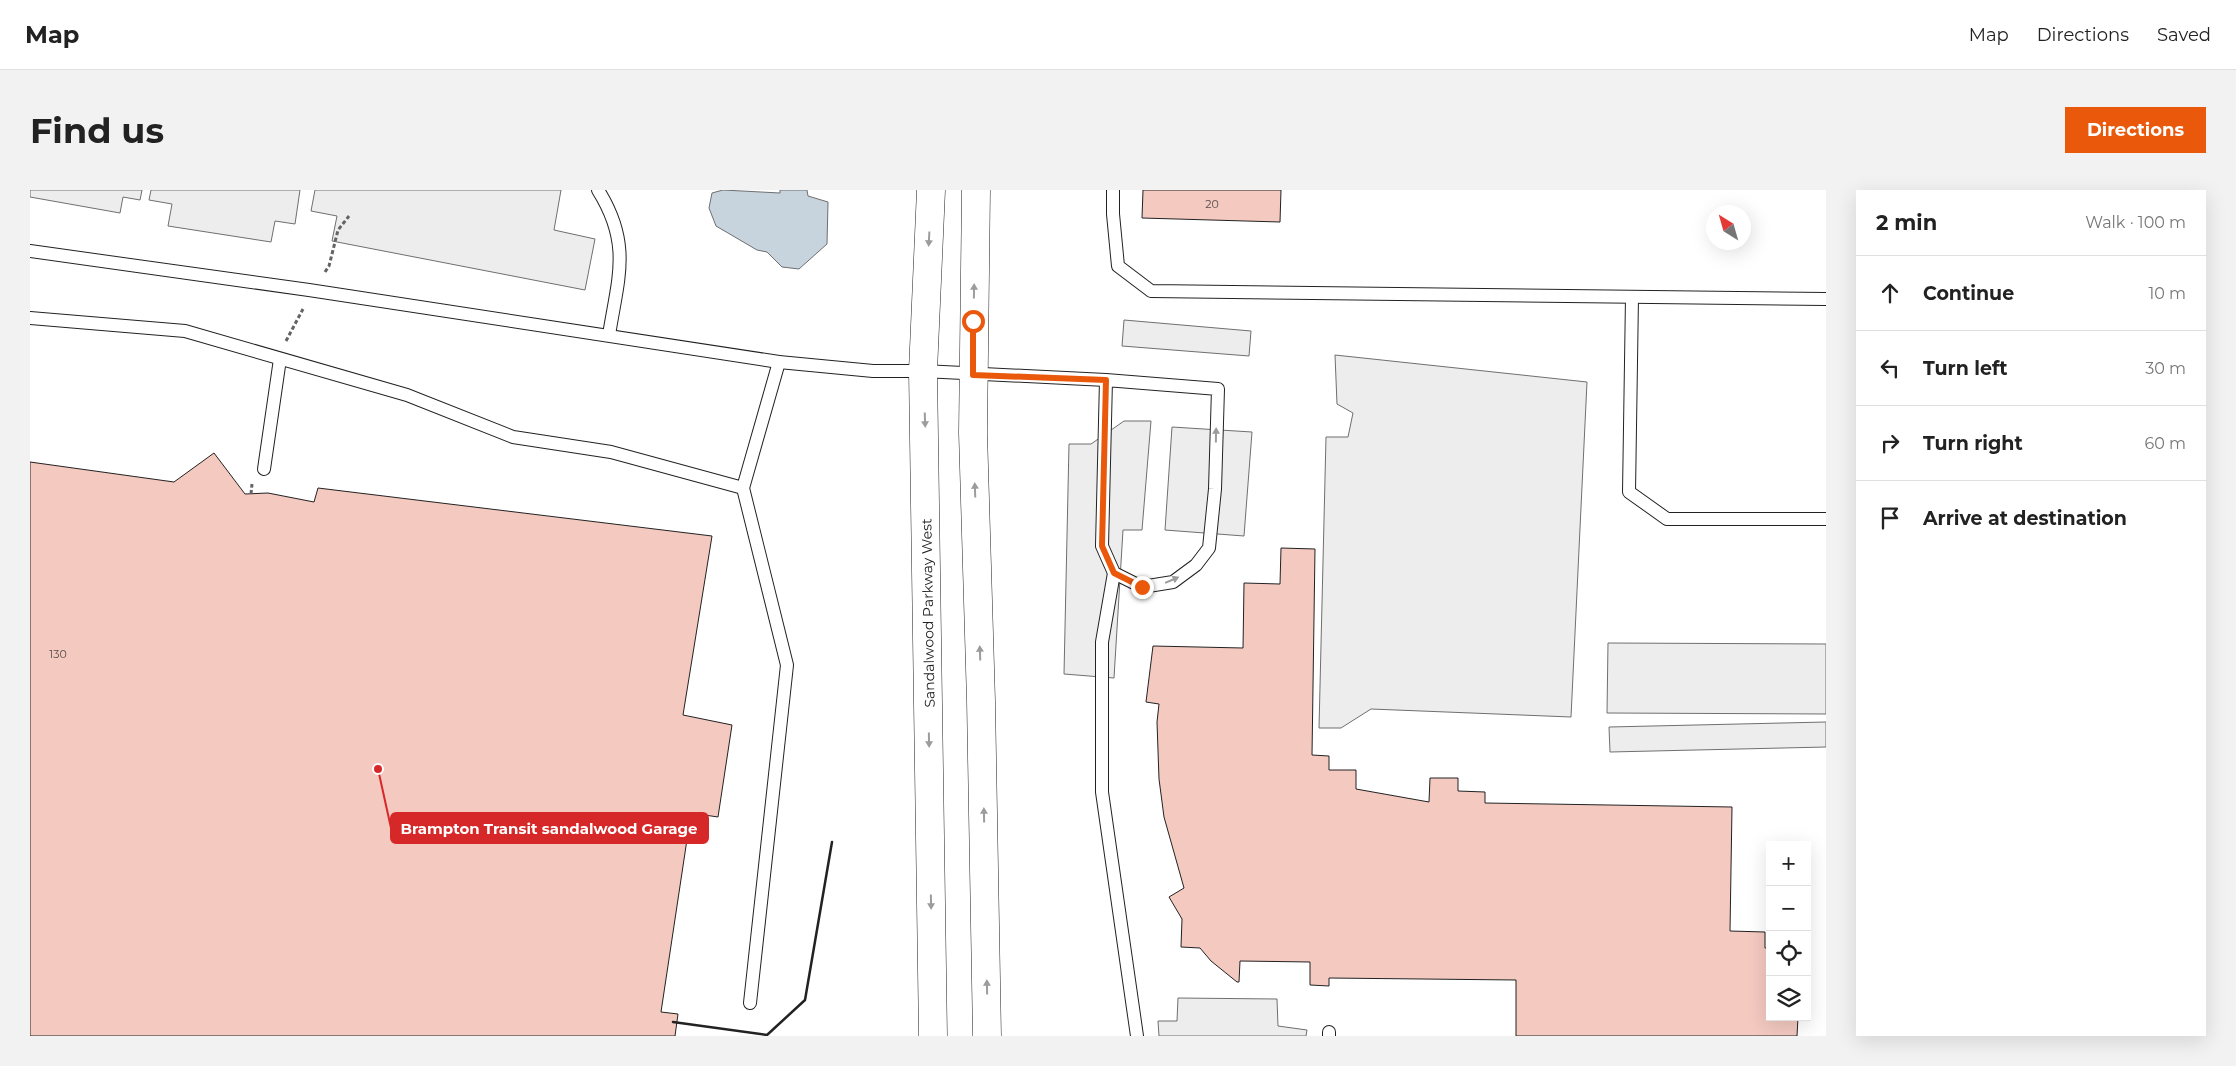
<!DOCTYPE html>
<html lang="en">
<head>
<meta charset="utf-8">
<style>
  body { margin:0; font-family:Montserrat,sans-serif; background:#f2f2f2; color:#222 }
  .controls { position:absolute; right:15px; bottom:15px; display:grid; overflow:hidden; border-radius:0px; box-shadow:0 5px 20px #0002 }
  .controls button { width:45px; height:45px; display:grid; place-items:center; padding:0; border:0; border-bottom:1px solid #e0e0e0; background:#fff; color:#222; font:25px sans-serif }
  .compass { position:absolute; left:1676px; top:15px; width:45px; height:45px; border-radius:50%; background:#fff; box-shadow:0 5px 20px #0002; rotate:323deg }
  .stop { position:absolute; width:15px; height:15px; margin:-11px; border:4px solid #ea580c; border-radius:50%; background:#fff }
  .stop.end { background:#ea580c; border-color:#fff; box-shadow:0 1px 5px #0008 }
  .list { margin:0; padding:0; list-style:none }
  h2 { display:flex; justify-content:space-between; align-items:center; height:65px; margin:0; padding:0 20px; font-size:21px }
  h2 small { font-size:16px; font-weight:400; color:#767676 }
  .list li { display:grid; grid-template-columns:32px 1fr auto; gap:15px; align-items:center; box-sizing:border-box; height:75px; padding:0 20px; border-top:1px solid #e0e0e0 }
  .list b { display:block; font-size:19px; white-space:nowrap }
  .list em { font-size:16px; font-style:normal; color:#767676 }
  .icon { flex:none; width:28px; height:28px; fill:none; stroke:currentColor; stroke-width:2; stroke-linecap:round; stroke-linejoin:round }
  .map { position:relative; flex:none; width:1796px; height:846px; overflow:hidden; border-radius:0px }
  header { display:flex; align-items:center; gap:30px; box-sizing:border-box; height:70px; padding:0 25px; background:#fff; border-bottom:1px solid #e0e0e0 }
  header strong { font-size:24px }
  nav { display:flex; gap:28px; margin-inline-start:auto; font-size:18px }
  .intro { display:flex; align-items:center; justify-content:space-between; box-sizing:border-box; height:120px; padding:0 30px }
  h1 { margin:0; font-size:35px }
  .button { padding:12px 22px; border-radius:0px; background:#ea580c; color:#fff; font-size:18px; font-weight:700 }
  main { display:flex; gap:30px; padding:0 30px }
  aside { flex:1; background:#fff; border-radius:0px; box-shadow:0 5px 20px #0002 }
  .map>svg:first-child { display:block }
  .parking { fill:#ededed; stroke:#6f6f6f }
  .water { fill:#c7d3dd; stroke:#6f6f6f }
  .building { fill:#f3c9c0; stroke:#222 }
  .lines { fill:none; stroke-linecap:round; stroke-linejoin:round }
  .service-casing { stroke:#222; stroke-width:14 }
  .secondary-casing { stroke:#222; stroke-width:29 }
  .path { stroke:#646464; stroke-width:3; stroke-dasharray:4 2.5; stroke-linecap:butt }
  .service { stroke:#fff; stroke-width:12 }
  .secondary { stroke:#fff; stroke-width:28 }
  .wall { stroke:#222; stroke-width:2.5 }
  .oneway { fill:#9c9c9c }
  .route { stroke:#ea580c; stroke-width:6 }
  .labels { text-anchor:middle; stroke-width:4; stroke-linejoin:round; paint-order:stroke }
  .number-label { font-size:11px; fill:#564c4a }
  .street-label { font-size:14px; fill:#222; stroke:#fff }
  .leader { fill:none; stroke:#d62828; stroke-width:2 }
  .callout-dot { fill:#d62828; stroke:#fff; stroke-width:2 }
  .callout { fill:#d62828; stroke:#d62828; stroke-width:2 }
  .callout-label { font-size:15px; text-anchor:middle; font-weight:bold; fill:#fff }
</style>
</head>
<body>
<header>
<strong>Map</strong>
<nav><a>Map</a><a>Directions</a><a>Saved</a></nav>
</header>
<div class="intro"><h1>Find us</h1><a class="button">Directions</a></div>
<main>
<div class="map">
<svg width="1796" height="846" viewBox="0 0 1796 846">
  <rect width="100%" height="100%" fill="#fff"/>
  <g class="parking">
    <polygon points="0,0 112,0 110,10 93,7 90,23 0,7"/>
    <polygon points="121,0 270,0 265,34 245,31 241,52 138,36 142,14 119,10"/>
    <polygon points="285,0 531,0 524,40 565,49 555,100 302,51 307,26 281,21"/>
    <polygon points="1094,130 1221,141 1219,166 1092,156"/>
    <polygon points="1305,165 1557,192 1541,527 1341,519 1311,538 1289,538 1296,247 1318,247 1323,223 1307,214"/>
    <polygon points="1094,231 1121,231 1112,340 1093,340 1084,488 1034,484 1039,254 1061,254"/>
    <polygon points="1142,237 1222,242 1214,346 1135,340"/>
    <polygon points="1578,453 1796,454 1796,524 1577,523"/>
    <polygon points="1796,532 1796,557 1580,562 1579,537"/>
    <polygon points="1148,808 1247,809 1248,836 1277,840 1276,846 1129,846 1128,831 1147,831"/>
  </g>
  <polygon class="water" points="693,0 750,3 750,0 777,0 778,6 798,12 797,54 769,79 752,77 737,62 727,60 686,36 679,18 682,3"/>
  <g class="building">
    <polygon points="1113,0 1251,0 1250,32 1112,28"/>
    <polygon points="184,263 215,304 238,303 284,312 288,298 682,346 653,525 702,535 688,627 661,623 631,822 648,824 645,846 0,846 0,272 144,292"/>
    <polygon points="1251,358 1285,359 1282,565 1299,566 1299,580 1326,580 1326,599 1399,612 1400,588 1428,588 1428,601 1455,602 1455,613 1702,617 1700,741 1735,742 1735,758 1740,758 1740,827 1768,827 1767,846 1486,846 1486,790 1299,788 1299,796 1280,795 1280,772 1210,771 1209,792 1207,792 1181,771 1170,758 1151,757 1152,729 1139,707 1154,698 1134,627 1129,589 1127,532 1129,514 1116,512 1123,456 1213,458 1214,393 1250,394"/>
  </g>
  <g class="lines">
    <g class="service-casing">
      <g id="service">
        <path d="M568,0C602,54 588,88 579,145"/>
        <polyline points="1083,0 1083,24 1088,76 1121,101 1796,109"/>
        <polyline points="0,61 279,100 749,172 843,181 893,181 1076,190 1188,199 1185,299 1179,358 1166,375 1143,392 1112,397 1084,383 1072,356 1076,190"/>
        <polyline points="1602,107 1599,302 1637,329 1796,329"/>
        <polyline points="0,128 155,141 377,205 483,247 581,262 713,298"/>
        <polyline points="234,279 250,169"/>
        <polyline points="1084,383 1072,452 1072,602 1107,846"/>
        <polyline points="720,813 757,475 713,298 749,172"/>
        <polyline points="1299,846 1299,842"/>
      </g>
    </g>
    <g class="secondary-casing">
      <g id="secondary">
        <polyline points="901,0 893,181 903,846"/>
        <polyline points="946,0 943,243 951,511 957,846"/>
      </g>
    </g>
    <g class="path">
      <polyline points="295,82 299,76 308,40 319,26"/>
      <polyline points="256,151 273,119"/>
      <polyline points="221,304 222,294"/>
    </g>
    <use href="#service" class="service"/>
    <use href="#secondary" class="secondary"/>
    <polyline class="wall" points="643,832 737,845 775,810 802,652"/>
  </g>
  <defs><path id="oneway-solid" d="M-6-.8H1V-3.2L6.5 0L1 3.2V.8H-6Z" transform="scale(1.25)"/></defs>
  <g class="oneway">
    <use href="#oneway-solid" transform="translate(899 49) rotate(93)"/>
    <use href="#oneway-solid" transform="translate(944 101) rotate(-89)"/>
    <use href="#oneway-solid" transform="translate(895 230) rotate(88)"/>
    <use href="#oneway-solid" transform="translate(1186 245) rotate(-89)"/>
    <use href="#oneway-solid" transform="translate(945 300) rotate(-92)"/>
    <use href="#oneway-solid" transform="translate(1142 390) rotate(-23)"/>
    <use href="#oneway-solid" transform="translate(950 463) rotate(-92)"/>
    <use href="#oneway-solid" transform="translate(899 550) rotate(89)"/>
    <use href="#oneway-solid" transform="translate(954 625) rotate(-91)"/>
    <use href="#oneway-solid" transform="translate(901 712) rotate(89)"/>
    <use href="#oneway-solid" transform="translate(957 797) rotate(-91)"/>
  </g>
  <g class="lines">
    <polyline class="route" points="943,131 943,185 1076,190 1072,356 1084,383 1112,397"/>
  </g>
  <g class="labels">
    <g class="number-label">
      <text x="1182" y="18">20</text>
      <text x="28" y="468">130</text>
    </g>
    <g class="street-label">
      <text transform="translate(898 423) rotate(-91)" y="5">Sandalwood Parkway West</text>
    </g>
  </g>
  <path class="leader" d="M348 579L361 638"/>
  <circle class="callout-dot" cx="348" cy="579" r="5"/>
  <rect class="callout" x="361" y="623" width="317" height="30" rx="5"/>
  <g class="callout-label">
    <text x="519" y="644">Brampton Transit sandalwood Garage</text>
  </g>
</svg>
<div class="controls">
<button>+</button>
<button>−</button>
<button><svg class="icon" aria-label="locate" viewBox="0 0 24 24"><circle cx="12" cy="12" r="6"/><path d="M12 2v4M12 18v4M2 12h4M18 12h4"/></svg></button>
<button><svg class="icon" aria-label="layers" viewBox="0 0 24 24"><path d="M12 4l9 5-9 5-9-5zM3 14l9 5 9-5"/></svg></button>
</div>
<svg class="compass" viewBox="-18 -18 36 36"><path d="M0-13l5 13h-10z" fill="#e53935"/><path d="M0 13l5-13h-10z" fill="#767676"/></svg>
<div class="stop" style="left:943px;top:131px"></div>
<div class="stop end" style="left:1112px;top:397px"></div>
</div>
<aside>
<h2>2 min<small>Walk · 100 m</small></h2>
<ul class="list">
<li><svg class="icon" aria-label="ahead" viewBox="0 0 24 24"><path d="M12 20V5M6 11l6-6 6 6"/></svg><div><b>Continue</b></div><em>10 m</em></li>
<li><svg class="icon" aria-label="left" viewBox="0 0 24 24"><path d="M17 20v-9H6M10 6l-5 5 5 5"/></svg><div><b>Turn left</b></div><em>30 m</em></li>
<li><svg class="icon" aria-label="right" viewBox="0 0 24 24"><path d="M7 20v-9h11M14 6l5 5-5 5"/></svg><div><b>Turn right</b></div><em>60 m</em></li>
<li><svg class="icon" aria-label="arrive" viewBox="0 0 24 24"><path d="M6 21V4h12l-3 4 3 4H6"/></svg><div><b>Arrive at destination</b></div></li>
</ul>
</aside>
</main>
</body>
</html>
